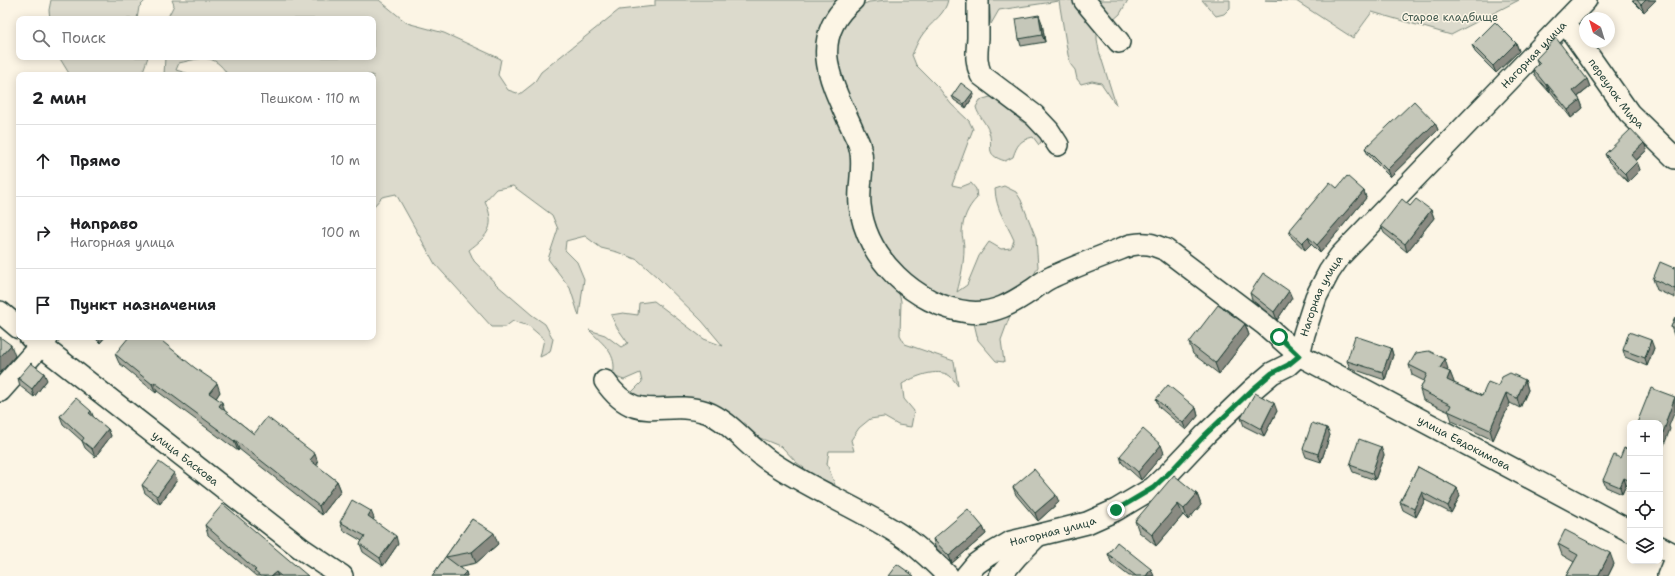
<!DOCTYPE html>
<html lang="ru">
<head>
<meta charset="utf-8">
<style>
  body { margin:0; font-family:"Shantell Sans",sans-serif; background:#f6f6f6; color:#202124 }
  .controls { position:absolute; right:12px; bottom:12px; display:grid; overflow:hidden; border-radius:8px; box-shadow:0 2px 10px #0003 }
  .controls button { width:36px; height:36px; display:grid; place-items:center; padding:0; border:0; border-bottom:1px solid #e0e0e0; background:#fff; color:#202124; font:20px sans-serif }
  .compass { position:absolute; left:1579px; top:12px; width:36px; height:36px; border-radius:50%; background:#fff; box-shadow:0 2px 10px #0003; rotate:322deg }
  .stop { position:absolute; width:12px; height:12px; margin:-9px; border:3px solid #0b8043; border-radius:50%; background:#fff }
  .stop.end { background:#0b8043; border-color:#fff; box-shadow:0 1px 4px #0008 }
  .list { margin:0; padding:0; list-style:none }
  h2 { display:flex; justify-content:space-between; align-items:center; height:52px; margin:0; padding:0 16px; font-size:17px }
  h2 small { font-size:13px; font-weight:400; color:#757577 }
  .list li { display:grid; grid-template-columns:26px 1fr auto; gap:12px; align-items:center; box-sizing:border-box; height:72px; padding:0 16px; border-top:1px solid #e0e0e0 }
  .list b { display:block; font-size:15px; white-space:nowrap }
  .list p { margin:0; font-size:13px; white-space:nowrap; color:#757577 }
  .list em { font-size:13px; font-style:normal; color:#757577 }
  .icon { flex:none; width:22px; height:22px; fill:none; stroke:currentColor; stroke-width:2; stroke-linecap:round; stroke-linejoin:round }
  .map { position:relative; flex:none; width:1675px; height:576px; overflow:hidden }
  .search { position:absolute; background:#fff; box-shadow:0 2px 10px #0003; left:16px; top:16px; width:360px; height:44px; display:flex; align-items:center; gap:10px; box-sizing:border-box; padding:0 14px; border-radius:8px; color:#757577; font-size:15px }
  .panel { position:absolute; background:#fff; box-shadow:0 2px 10px #0003; left:16px; top:72px; width:360px; height:268px; border-radius:8px }
  .map>svg:first-child { display:block }
  .green { fill:#dcdacc; stroke:#7e8c80 }
  .lines { fill:none; stroke-linecap:round; stroke-linejoin:round }
  .minor-casing { stroke:#1f3d34; stroke-width:24 }
  .minor { stroke:#fcf5e5; stroke-width:21 }
  .wall { fill:#a9ab9f; stroke:#1f3d34 }
  .shaded-wall { fill:#8a8b82; stroke:#1f3d34 }
  .building { fill:#c5c7b9; stroke:#1f3d34 }
  .route { stroke:#0b8043; stroke-width:5 }
  .labels { text-anchor:middle; stroke-width:3; stroke-linejoin:round; paint-order:stroke }
  .park-label { font-size:11px; fill:#455c52; stroke:#fcf5e5 }
  .street-label { font-size:11px; fill:#1f3d34; stroke:#fcf5e5 }
</style>
</head>
<body>
<div class="map">
<svg width="1675" height="576" viewBox="0 0 1675 576">
  <rect width="100%" height="100%" fill="#fcf5e5"/>
  <filter id="ink" filterUnits="userSpaceOnUse"><feTurbulence type="fractalNoise" baseFrequency=".025" numOctaves="2"/><feDisplacementMap in="SourceGraphic" scale="8" xChannelSelector="R" yChannelSelector="G"/><feConvolveMatrix kernelMatrix="1 2 1 2 8 2 1 2 1" color-interpolation-filters="sRGB"/></filter>
  <g filter="url(#ink)">
    <g class="green">
      <polygon points="51,0 146,0 139,7 137,19 50,19 49,10"/>
      <path d="M172,0H379L407,23L444,33L501,59L498,75L508,90L520,94L534,83L541,72L619,10L655,6V0H843L822,27L850,138L853,177L897,286L901,301L900,335L905,344L954,361L958,386C956,383 953,379 950,376C937,367 914,377 902,384L904,399L914,411L911,427L898,425L884,417L870,419L859,428L851,440L854,451H829L827,464L835,485L815,476L797,463L782,447L672,402L630,394L642,382L640,373L624,380L613,376C618,354 604,345 589,330L605,335L621,347L628,343L616,326L611,315L623,313L638,315L639,303L654,301L704,339L723,346L702,321L657,277L638,260L617,252L601,248L585,236L566,241L565,250L577,262L584,279L579,316L570,288L548,259L558,229L552,215L513,186L496,189L485,201C496,226 489,235 469,250L474,261L497,285L532,315L545,324L553,339L550,352L540,357L544,339L529,326L513,321L505,327H492L435,264L396,194L382,197L373,207V75H228C213,52 202,58 179,63L176,70L193,75H164L165,57H373V19H167L174,5Z"/>
      <path d="M886,0H948C945,14 934,20 926,30C919,38 916,46 912,55L916,65L939,88L951,104L969,121L973,129L952,185L961,187L971,183L976,189L977,198C968,207 963,218 962,232C962,237 964,242 964,248C964,263 961,277 957,292L967,285L979,256L989,242L1001,249L1011,248L1014,240C1006,222 996,210 995,189L1004,186L1016,192L1021,200L1036,238L1038,267L1030,282L1019,292L969,307L922,285L901,269L881,240L869,211L871,151L869,139L841,81L834,55L842,24L859,6L869,2Z"/>
      <polygon points="989,0 1077,0 1097,27 1097,39 1099,51 1116,105 1101,83 1092,81 1081,84 1077,79 1075,70 1071,65 1068,55 1059,1 999,10 991,24"/>
      <polygon points="1093,0 1128,0 1120,14 1111,22"/>
      <polygon points="1202,0 1230,0 1230,8 1224,14 1216,16"/>
      <polygon points="1265,0 1519,0 1451,35 1372,12 1353,38 1296,1"/>
      <polygon points="59,57 148,57 142,74 128,75 70,75"/>
      <path d="M990,97L997,98L1021,121L1038,130L1042,140L1039,145L1033,137C1020,140 1017,145 1013,157L1005,161C983,154 994,148 989,132C986,122 978,116 976,107L980,100Z"/>
      <polygon points="1012,310 1001,340 1004,362 996,361 978,340 974,323 969,317"/>
    </g>
    <g class="lines">
      <g class="minor-casing">
        <g id="minor">
          <path id="s1" d="M853,0C806,39 832,84 852,128C854,135 859,141 860,148C865,166 858,186 860,205C866,259 915,305 968,312C993,315 1013,303 1032,290C1039,285 1045,280 1052,277C1078,265 1105,255 1131,245C1146,242 1152,244 1166,250L1265,325L1299,355L1630,531"/>
          <path d="M978,0C978,13 978,25 978,38C977,52 975,61 981,75L1034,115L1049,131L1058,145"/>
          <polyline points="1084,0 1119,42"/>
          <path id="s2" d="M1565,22L1629,113L1675,158"/>
          <polyline points="0,312 19,328"/>
          <path id="s3" d="M30,337L302,549L342,576"/>
          <path d="M605,381C637,428 664,398 706,412C728,420 748,446 768,460C811,490 862,509 905,538C921,549 935,563 948,576"/>
          <polyline points="0,391 48,337"/>
          <polyline points="1660,547 1675,555"/>
          <path id="s4" d="M966,576L976,564L987,556L1011,542L1087,523L1116,510L1153,488L1170,472L1206,434L1252,390L1272,373L1288,365L1299,355L1304,334L1316,297L1329,272L1340,256L1586,0"/>
          <polyline points="1000,576 1017,556 1037,536"/>
          <polyline points="1668,576 1675,559"/>
        </g>
      </g>
      <use href="#minor" class="minor"/>
    </g>
    <g class="wall">
      <polygon points="1632,0 1656,0 1644,12"/>
      <polygon points="1042,23 1045,42 1021,46 1019,39"/>
      <polygon points="1516,43 1519,51 1496,73 1475,52 1472,45"/>
      <polygon points="1536,59 1587,79 1590,87 1578,97 1580,100 1583,108 1571,118 1550,91 1549,92 1535,76 1533,69 1538,64"/>
      <polygon points="973,92 974,95 966,108 954,100 952,96"/>
      <polygon points="1435,123 1438,130 1390,177 1368,155 1365,148"/>
      <polygon points="1644,143 1647,150 1636,161 1637,162 1640,170 1628,182 1608,161 1605,154"/>
      <polygon points="1337,188 1364,191 1366,198 1320,253 1311,244 1305,250 1292,238 1289,231"/>
      <polygon points="1431,210 1434,218 1407,252 1384,233 1381,226"/>
      <polygon points="1675,266 1675,298 1657,290 1653,279 1674,268"/>
      <polygon points="1250,293 1292,298 1277,320 1252,300"/>
      <polygon points="1675,318 1675,338 1671,327"/>
      <polygon points="1245,324 1249,335 1219,374 1193,354 1189,343"/>
      <polygon points="94,337 105,337 100,343"/>
      <polygon points="1391,348 1393,355 1385,380 1350,368 1347,361"/>
      <polygon points="1654,348 1647,366 1625,357 1623,350"/>
      <polygon points="115,354 220,392 216,398 225,411 254,434 318,463 316,466 337,481 341,491 322,515 239,449 238,451 157,391 156,393 119,363"/>
      <polygon points="1409,365 1448,369 1447,371 1450,372 1454,383 1482,396 1498,386 1525,380 1528,390 1520,408 1510,403 1493,440 1452,421 1449,412 1423,400 1420,390 1424,381 1412,375"/>
      <polygon points="18,378 47,380 34,397 20,386"/>
      <polygon points="1156,399 1196,408 1198,416 1186,430 1159,407"/>
      <polygon points="1277,411 1264,436 1244,426 1241,418"/>
      <polygon points="60,416 93,417 108,429 111,436 95,457 85,448 82,441 63,424"/>
      <polygon points="1330,435 1321,462 1306,457 1303,449"/>
      <polygon points="1630,441 1630,487 1626,485 1622,494 1606,487 1603,480 1627,449"/>
      <polygon points="1164,453 1141,480 1122,463 1120,456"/>
      <polygon points="1384,455 1375,480 1353,472 1350,465"/>
      <polygon points="1418,467 1457,488 1460,496 1451,513 1425,500 1416,517 1403,510 1400,502"/>
      <polygon points="174,473 177,480 160,504 145,493 142,485"/>
      <polygon points="1013,487 1059,502 1038,521 1016,495"/>
      <polygon points="1197,494 1201,505 1188,520 1183,515 1156,546 1139,532 1135,521"/>
      <polygon points="374,518 373,520 398,544 383,566 363,552 360,544 362,541 343,530 340,522"/>
      <polygon points="472,519 498,544 476,563 458,567 466,572 467,576 432,576"/>
      <polygon points="205,525 308,576 256,576 208,535"/>
      <polygon points="983,527 986,534 952,563 935,547 933,539"/>
      <polygon points="1558,544 1614,564 1608,576 1566,576 1574,562 1562,555"/>
      <polygon points="1108,554 1154,576 1129,576 1111,562"/>
    </g>
    <g class="shaded-wall">
      <polygon points="1646,0 1656,0 1644,12 1641,5"/>
      <polygon points="1039,15 1042,23 1045,42 1042,35"/>
      <polygon points="1516,43 1519,51 1496,73 1493,66"/>
      <polygon points="1587,79 1590,87 1576,98 1573,91"/>
      <polygon points="1547,84 1550,91 1549,92 1546,85"/>
      <polygon points="973,92 974,95 966,108 964,104"/>
      <polygon points="1580,100 1583,108 1571,118 1568,110"/>
      <polygon points="1435,123 1438,130 1390,177 1387,170"/>
      <polygon points="1644,143 1647,150 1633,163 1631,155"/>
      <polygon points="1637,162 1640,170 1628,182 1625,174"/>
      <polygon points="1364,191 1366,198 1320,253 1317,245"/>
      <polygon points="1431,210 1434,218 1407,252 1405,244"/>
      <polygon points="1308,237 1311,244 1305,250 1302,243"/>
      <polygon points="1289,291 1292,298 1277,320 1274,312"/>
      <polygon points="1245,324 1249,335 1219,374 1215,363"/>
      <polygon points="98,337 105,337 100,343"/>
      <polygon points="1651,340 1654,348 1647,366 1645,358"/>
      <polygon points="11,345 15,356 0,373 0,357"/>
      <polygon points="1391,348 1393,355 1385,380 1383,372"/>
      <polygon points="1445,359 1448,369 1444,377 1440,368"/>
      <polygon points="1450,372 1454,382 1450,390 1447,380"/>
      <polygon points="44,373 47,380 34,397 32,389"/>
      <polygon points="1525,380 1528,390 1520,408 1517,398"/>
      <polygon points="154,382 157,391 156,393 152,384"/>
      <polygon points="217,383 220,392 213,403 209,393"/>
      <polygon points="1506,393 1510,403 1493,440 1490,430"/>
      <polygon points="1675,397 1675,411 1669,426 1670,429 1661,453 1660,451 1660,441 1666,421"/>
      <polygon points="222,402 225,412 219,406"/>
      <polygon points="1274,403 1277,411 1264,436 1261,429"/>
      <polygon points="1196,408 1198,416 1186,430 1183,423"/>
      <polygon points="91,411 94,418 89,413"/>
      <polygon points="1327,428 1330,435 1321,462 1318,454"/>
      <polygon points="108,429 111,436 95,457 92,449"/>
      <polygon points="235,440 239,449 238,451 234,441"/>
      <polygon points="1161,445 1164,453 1141,480 1138,472"/>
      <polygon points="1381,447 1384,455 1375,480 1372,473"/>
      <polygon points="315,454 318,463 313,470 310,460"/>
      <polygon points="174,473 177,480 160,504 157,496"/>
      <polygon points="1624,478 1626,485 1622,494 1620,487"/>
      <polygon points="337,481 341,491 322,515 319,506"/>
      <polygon points="1457,488 1460,496 1451,513 1448,506"/>
      <polygon points="1422,492 1425,500 1416,517 1414,509"/>
      <polygon points="1197,494 1201,505 1188,520 1184,509"/>
      <polygon points="1056,495 1059,502 1038,521 1035,513"/>
      <polygon points="1178,504 1183,515 1156,546 1152,535"/>
      <polygon points="371,511 374,518 371,524 368,516"/>
      <polygon points="983,527 986,534 952,563 949,556"/>
      <polygon points="494,533 498,544 476,563 472,552"/>
      <polygon points="396,536 398,544 383,566 380,558"/>
      <polygon points="1610,553 1614,564 1608,576 1598,576"/>
      <polygon points="1151,569 1154,576 1146,576"/>
      <polygon points="276,572 278,576 271,576"/>
      <polygon points="466,572 467,576 462,576"/>
    </g>
    <g class="building">
      <polygon points="1637,0 1646,0 1641,5"/>
      <polygon points="1039,15 1042,35 1019,39 1016,19"/>
      <polygon points="1495,22 1516,43 1493,66 1472,45"/>
      <polygon points="1556,38 1587,79 1573,91 1580,100 1568,110 1547,84 1546,85 1533,69 1540,63 1536,59"/>
      <polygon points="961,83 973,92 964,104 952,96"/>
      <polygon points="1414,101 1435,123 1387,170 1365,148"/>
      <polygon points="1631,129 1644,143 1631,155 1637,162 1625,174 1605,154"/>
      <polygon points="1347,176 1364,191 1317,245 1308,237 1302,243 1289,231 1330,182 1337,188"/>
      <polygon points="1402,199 1410,206 1416,199 1431,210 1405,244 1381,226"/>
      <polygon points="1660,262 1674,268 1675,266 1675,289 1653,279"/>
      <polygon points="1263,273 1289,291 1274,312 1250,293"/>
      <polygon points="1218,305 1245,324 1215,363 1189,343"/>
      <polygon points="1675,318 1675,329 1671,327"/>
      <polygon points="1629,332 1651,340 1645,358 1623,350"/>
      <polygon points="1355,336 1391,348 1383,372 1347,361"/>
      <polygon points="0,337 11,345 0,357"/>
      <polygon points="129,337 157,337 195,368 217,383 209,393 222,402 219,406 254,434 267,417 315,454 310,460 337,481 319,506 235,440 234,441 154,382 152,384 115,354"/>
      <polygon points="1429,351 1445,359 1440,368 1450,372 1447,380 1482,396 1488,382 1498,386 1502,377 1510,373 1525,380 1517,398 1506,393 1490,430 1448,411 1451,405 1420,390 1427,374 1409,365 1416,353"/>
      <polygon points="31,363 44,373 32,389 18,378"/>
      <polygon points="1168,385 1196,408 1183,423 1156,399"/>
      <polygon points="1651,388 1675,397 1666,421 1667,422 1660,441 1660,423 1637,423"/>
      <polygon points="1255,393 1274,403 1261,429 1241,418"/>
      <polygon points="76,398 91,411 89,413 108,429 92,449 82,441 84,438 60,416"/>
      <polygon points="1312,423 1327,428 1318,454 1303,449"/>
      <polygon points="1143,429 1161,445 1138,472 1120,456"/>
      <polygon points="1359,439 1381,447 1372,473 1350,465"/>
      <polygon points="1630,441 1630,481 1624,478 1620,487 1603,480 1614,455 1620,458 1624,448 1627,449"/>
      <polygon points="159,462 174,473 157,496 142,485"/>
      <polygon points="1418,467 1457,488 1448,506 1422,492 1414,509 1400,502"/>
      <polygon points="1034,469 1056,495 1035,513 1013,487"/>
      <polygon points="1174,475 1197,494 1184,509 1178,504 1152,535 1135,521"/>
      <polygon points="352,500 371,511 368,516 396,536 380,558 360,544 365,536 340,522"/>
      <polygon points="223,504 308,576 281,576 276,572 271,576 260,576 254,571 256,570 205,525"/>
      <polygon points="968,509 983,527 949,556 933,539"/>
      <polygon points="472,519 494,533 472,552 446,557 466,572 462,576 432,576"/>
      <polygon points="1565,530 1610,553 1598,576 1566,576 1578,555 1558,544"/>
      <polygon points="1117,542 1151,569 1146,576 1136,576 1108,554"/>
      <polygon points="897,564 914,576 888,576"/>
    </g>
  </g>
  <g class="lines" filter="url(#ink)">
    <polyline class="route" points="1116,510 1153,488 1170,472 1206,434 1252,390 1272,373 1288,365 1299,356 1279,337"/>
  </g>
  <g class="labels">
    <g class="park-label">
      <text x="1450" y="21">Старое кладбище</text>
    </g>
    <g class="street-label">
      <text dy="4" stroke="none"><textPath href="#s4" startOffset="796">Нагорная улица</textPath></text>
      <text dy="4" stroke="none"><textPath href="#s2" startOffset="88">переулок Мира</textPath></text>
      <text dy="4" stroke="none"><textPath href="#s4" startOffset="472">Нагорная улица</textPath></text>
      <text dy="4" stroke="none"><textPath href="#s1" startOffset="954">улица Евдокимова</textPath></text>
      <text dy="4" stroke="none"><textPath href="#s3" startOffset="197">улица Баскова</textPath></text>
      <text dy="4" stroke="none"><textPath href="#s4" startOffset="100">Нагорная улица</textPath></text>
    </g>
  </g>
</svg>
<div class="controls">
<button>+</button>
<button>−</button>
<button><svg class="icon" aria-label="locate" viewBox="0 0 24 24"><circle cx="12" cy="12" r="6"/><path d="M12 2v4M12 18v4M2 12h4M18 12h4"/></svg></button>
<button><svg class="icon" aria-label="layers" viewBox="0 0 24 24"><path d="M12 4l9 5-9 5-9-5zM3 14l9 5 9-5"/></svg></button>
</div>
<svg class="compass" viewBox="-18 -18 36 36"><path d="M0-13l5 13h-10z" fill="#e53935"/><path d="M0 13l5-13h-10z" fill="#757577"/></svg>
<div class="stop" style="left:1279px;top:337px"></div>
<div class="stop end" style="left:1116px;top:510px"></div>
<div class="search"><svg class="icon" aria-label="search" viewBox="0 0 24 24"><circle cx="10" cy="10" r="6"/><path d="M15 15l6 6"/></svg>Поиск</div>
<section class="panel">
<h2>2 мин<small>Пешком · 110 m</small></h2>
<ul class="list">
<li><svg class="icon" aria-label="ahead" viewBox="0 0 24 24"><path d="M12 20V5M6 11l6-6 6 6"/></svg><div><b>Прямо</b></div><em>10 m</em></li>
<li><svg class="icon" aria-label="right" viewBox="0 0 24 24"><path d="M7 20v-9h11M14 6l5 5-5 5"/></svg><div><b>Направо</b><p>Нагорная улица</p></div><em>100 m</em></li>
<li><svg class="icon" aria-label="arrive" viewBox="0 0 24 24"><path d="M6 21V4h12l-3 4 3 4H6"/></svg><div><b>Пункт назначения</b></div></li>
</ul>
</section>
</div>
</body>
</html>
